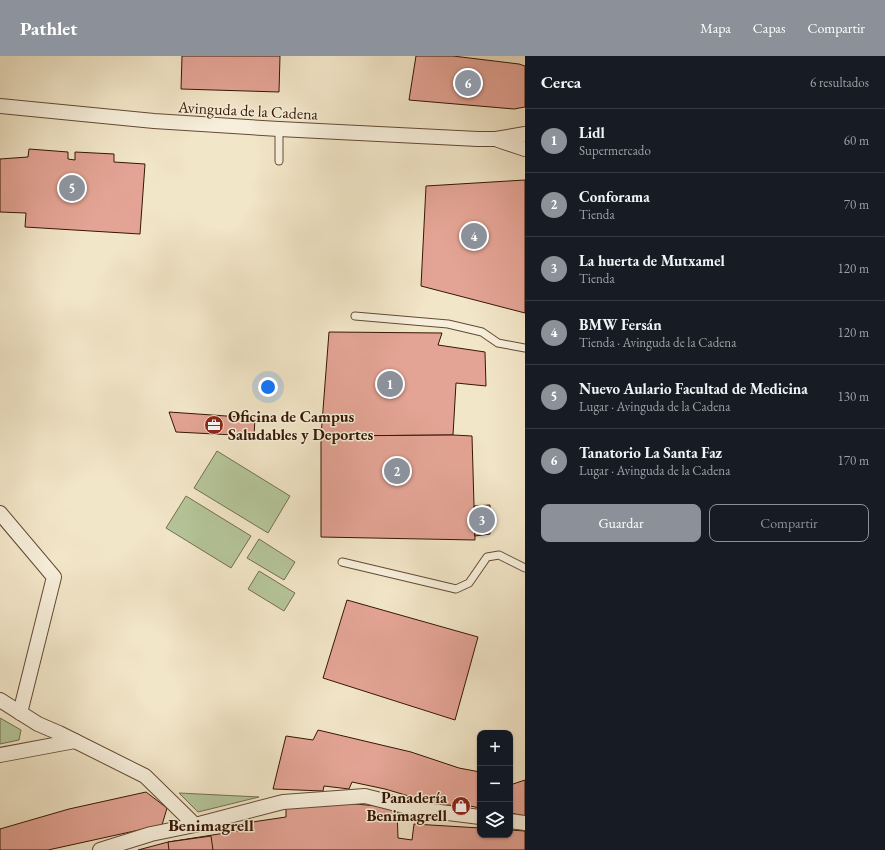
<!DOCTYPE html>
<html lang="es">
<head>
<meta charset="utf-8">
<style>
  body { margin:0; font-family:"EB Garamond",serif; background:#20242c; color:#f1f3f6 }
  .controls { position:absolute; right:12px; bottom:12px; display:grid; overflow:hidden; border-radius:8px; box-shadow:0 1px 3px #0004 }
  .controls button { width:36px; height:36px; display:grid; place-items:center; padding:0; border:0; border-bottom:1px solid #363941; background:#171b24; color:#f1f3f6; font:20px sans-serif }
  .you { position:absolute; left:268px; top:331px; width:14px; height:14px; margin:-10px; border:3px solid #fff; border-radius:50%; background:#1a73e8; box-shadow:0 0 0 6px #1a73e833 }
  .badge { display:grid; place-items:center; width:26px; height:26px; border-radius:50%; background:#8c9099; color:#fff; font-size:13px; font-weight:700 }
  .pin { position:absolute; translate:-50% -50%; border:2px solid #fff; box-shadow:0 1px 4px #0006 }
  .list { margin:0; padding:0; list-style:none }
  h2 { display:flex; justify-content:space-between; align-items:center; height:52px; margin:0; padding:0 16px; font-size:17px }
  h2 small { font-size:13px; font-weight:400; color:#9ea1a6 }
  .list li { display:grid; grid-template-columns:26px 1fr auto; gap:12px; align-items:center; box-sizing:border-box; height:64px; padding:0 16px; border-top:1px solid #363941 }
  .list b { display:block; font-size:15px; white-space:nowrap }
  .list p { margin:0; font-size:13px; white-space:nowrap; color:#9ea1a6 }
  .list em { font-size:13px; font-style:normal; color:#9ea1a6 }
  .actions { display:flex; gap:8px; padding:12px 16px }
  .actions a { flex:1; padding:9px 0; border:1px solid #8c9099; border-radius:8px; text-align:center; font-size:14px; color:#8c9099 }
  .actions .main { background:#8c9099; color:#fff }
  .icon { flex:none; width:22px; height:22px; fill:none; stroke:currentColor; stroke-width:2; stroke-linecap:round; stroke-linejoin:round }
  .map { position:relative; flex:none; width:525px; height:794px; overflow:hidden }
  header { display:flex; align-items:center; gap:24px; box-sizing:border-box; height:56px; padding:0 20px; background:#8c9099; color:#fff }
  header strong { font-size:19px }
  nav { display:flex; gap:22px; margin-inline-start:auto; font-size:14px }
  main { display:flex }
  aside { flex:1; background:#171b24 }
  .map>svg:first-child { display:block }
  .green { fill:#b5c69a; stroke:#756e4e }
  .building { fill:#e4a495; stroke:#351603 }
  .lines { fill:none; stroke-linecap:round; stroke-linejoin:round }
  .service-casing { stroke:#644a34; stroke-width:9 }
  .minor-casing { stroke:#644a34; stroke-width:16 }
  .service { stroke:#f7efdb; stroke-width:7 }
  .minor { stroke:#f7efdb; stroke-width:14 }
  .labels { text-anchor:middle; stroke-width:3; stroke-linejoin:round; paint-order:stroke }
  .street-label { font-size:16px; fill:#351603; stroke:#f7efdb }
  .poi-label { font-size:16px; font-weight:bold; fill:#351603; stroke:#f7efdb; text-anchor:start }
  .neighbourhood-label { font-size:17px; font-weight:bold; fill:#351603; stroke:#f7efdb }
</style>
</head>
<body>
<header>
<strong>Pathlet</strong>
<nav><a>Mapa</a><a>Capas</a><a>Compartir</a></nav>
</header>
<main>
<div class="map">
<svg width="525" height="794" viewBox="0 0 525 794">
  <rect width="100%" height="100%" fill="#f2e6c8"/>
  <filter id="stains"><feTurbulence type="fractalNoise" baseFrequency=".005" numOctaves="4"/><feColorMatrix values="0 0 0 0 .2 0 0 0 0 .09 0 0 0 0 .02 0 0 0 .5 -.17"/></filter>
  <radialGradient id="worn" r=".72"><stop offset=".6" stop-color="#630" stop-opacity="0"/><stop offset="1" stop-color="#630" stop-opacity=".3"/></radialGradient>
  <g class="green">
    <polygon points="217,395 290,440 268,477 194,432"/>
    <polygon points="186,440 251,480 231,512 166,472"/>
    <polygon points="259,483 295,506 284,524 247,502"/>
    <polygon points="259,515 295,537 284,555 248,533"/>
    <polygon points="0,662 21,674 19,684 0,688"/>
    <polygon points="179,737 259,741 198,756"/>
  </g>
  <g class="building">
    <polygon points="182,0 280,0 279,36 181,33"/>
    <polygon points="416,0 453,0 519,8 525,10 525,51 514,53 409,44"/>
    <polygon points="29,93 68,96 68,103 75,104 75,96 114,98 114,106 145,108 140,178 25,171 26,157 0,156 0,103 28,101"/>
    <polygon points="525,124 525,257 421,230 426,130"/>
    <polygon points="329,276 442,277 438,289 485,296 486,330 456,327 453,379 321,380"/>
    <polygon points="169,356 255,362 254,380 176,376"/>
    <polygon points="453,379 472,380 475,484 321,481 321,380"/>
    <polygon points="490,449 490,478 475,480 474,450"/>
    <polygon points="347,544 478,581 455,664 323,622"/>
    <polygon points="318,674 411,696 459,712 480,716 480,752 470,750 444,749 419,743 385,733 352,726 349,733 324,730 323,735 273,733 286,680 313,684"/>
    <polygon points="525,724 525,760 510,757 510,727 513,728"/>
    <polygon points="146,736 167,752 162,769 48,794 0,794 0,773 69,753"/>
    <polygon points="345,747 388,751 397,753 398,782 412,784 414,768 480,772 480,779 510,779 510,774 525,775 525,794 138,794 168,786 238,775 239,768 286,761 286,751"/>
    <polygon points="211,780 213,794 169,794 168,786"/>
  </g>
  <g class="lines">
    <g class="service-casing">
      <g id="service">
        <polyline points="279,105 279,73"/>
        <polyline points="355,260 448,268 482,276 498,287 525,292"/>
        <polyline points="342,506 456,533 469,527 487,501 499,499 525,512"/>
      </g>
    </g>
    <g class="minor-casing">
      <g id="minor">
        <polyline points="0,50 154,65 279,73 478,83 496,83 525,78"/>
        <polyline points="498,84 525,93"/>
        <polyline points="0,457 54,521 20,657"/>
        <polyline points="0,644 38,668 59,677 145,720 195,769"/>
        <polyline points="0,699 75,685"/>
        <polyline points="510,765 525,767"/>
        <polyline points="100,794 151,778 195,769 283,746 365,740 416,753 480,761"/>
      </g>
    </g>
    <use href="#service" class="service"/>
    <use href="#minor" class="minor"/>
  </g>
  <defs>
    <g id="office-disc" transform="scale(1)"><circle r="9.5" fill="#8f2418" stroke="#f7efdb"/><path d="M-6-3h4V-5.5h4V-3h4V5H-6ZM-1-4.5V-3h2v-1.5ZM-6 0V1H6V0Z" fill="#fff"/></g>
    <g id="shop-disc" transform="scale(1)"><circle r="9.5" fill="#8f2418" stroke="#f7efdb"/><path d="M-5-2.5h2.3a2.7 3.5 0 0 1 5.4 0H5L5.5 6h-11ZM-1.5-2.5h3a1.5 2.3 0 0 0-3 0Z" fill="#fff"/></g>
  </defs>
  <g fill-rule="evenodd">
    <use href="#office-disc" x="214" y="369"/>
    <use href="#shop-disc" x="461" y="750"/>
  </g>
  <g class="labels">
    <g class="street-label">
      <text transform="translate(248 54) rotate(3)" y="6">Avinguda de la Cadena</text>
    </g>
    <g class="poi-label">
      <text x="228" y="366">Oficina de Campus<tspan x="228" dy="18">Saludables y Deportes</tspan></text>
      <text x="447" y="747" text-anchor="end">Panadería<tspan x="447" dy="18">Benimagrell</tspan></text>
    </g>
    <g class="neighbourhood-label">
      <text x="211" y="775">Benimagrell</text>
    </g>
  </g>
  <rect width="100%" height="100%" filter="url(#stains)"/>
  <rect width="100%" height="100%" fill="url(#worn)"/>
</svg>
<div class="controls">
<button>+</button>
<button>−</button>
<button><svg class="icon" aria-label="layers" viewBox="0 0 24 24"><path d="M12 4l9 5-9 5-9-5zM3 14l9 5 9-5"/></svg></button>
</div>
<div class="you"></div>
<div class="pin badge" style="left:390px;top:328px">1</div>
<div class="pin badge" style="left:397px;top:415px">2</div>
<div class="pin badge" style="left:482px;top:464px">3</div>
<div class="pin badge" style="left:474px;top:180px">4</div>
<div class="pin badge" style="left:72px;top:132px">5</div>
<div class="pin badge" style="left:468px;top:27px">6</div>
</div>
<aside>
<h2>Cerca<small>6 resultados</small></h2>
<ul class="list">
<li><span class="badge">1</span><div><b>Lidl</b><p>Supermercado</p></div><em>60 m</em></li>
<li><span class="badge">2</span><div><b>Conforama</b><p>Tienda</p></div><em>70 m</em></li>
<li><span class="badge">3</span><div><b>La huerta de Mutxamel</b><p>Tienda</p></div><em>120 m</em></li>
<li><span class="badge">4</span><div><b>BMW Fersán</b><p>Tienda · Avinguda de la Cadena</p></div><em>120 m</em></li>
<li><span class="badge">5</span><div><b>Nuevo Aulario Facultad de Medicina</b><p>Lugar · Avinguda de la Cadena</p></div><em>130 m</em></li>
<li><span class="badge">6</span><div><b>Tanatorio La Santa Faz</b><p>Lugar · Avinguda de la Cadena</p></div><em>170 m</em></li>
</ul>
<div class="actions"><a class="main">Guardar</a><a>Compartir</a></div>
</aside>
</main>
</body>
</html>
